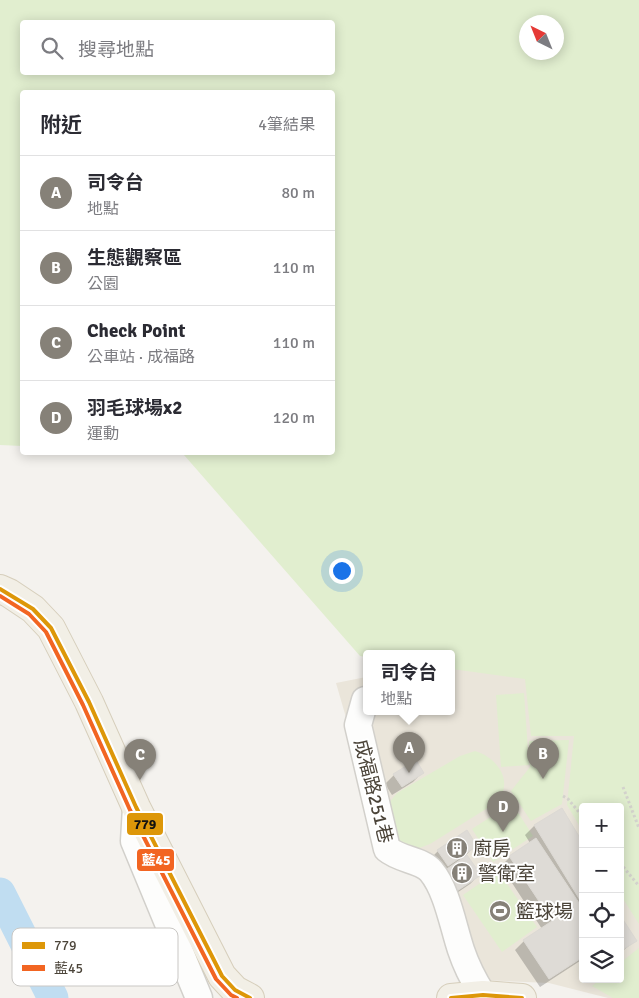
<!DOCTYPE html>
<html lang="zh-TW">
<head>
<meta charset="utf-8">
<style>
  body { margin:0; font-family:Signika,"Noto Sans TC",sans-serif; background:#f7f7f7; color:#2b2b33 }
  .controls { position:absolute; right:15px; bottom:15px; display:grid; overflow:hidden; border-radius:5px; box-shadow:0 2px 12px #0003 }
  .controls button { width:45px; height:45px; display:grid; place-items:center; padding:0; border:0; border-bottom:1px solid #e1e1e2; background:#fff; color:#2b2b33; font:25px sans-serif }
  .compass { position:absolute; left:519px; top:15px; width:45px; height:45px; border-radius:50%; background:#fff; box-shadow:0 2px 12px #0003; rotate:317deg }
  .you { position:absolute; left:341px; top:570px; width:18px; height:18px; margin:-12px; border:4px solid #fff; border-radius:50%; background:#1a73e8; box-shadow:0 0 0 8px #1a73e833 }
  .badge { display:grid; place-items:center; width:32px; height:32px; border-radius:50%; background:#868178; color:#fff; font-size:16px; font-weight:700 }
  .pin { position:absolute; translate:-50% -41px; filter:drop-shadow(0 1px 2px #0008) }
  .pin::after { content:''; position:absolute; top:26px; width:18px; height:15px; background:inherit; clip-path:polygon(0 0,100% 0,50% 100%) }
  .popup { position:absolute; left:363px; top:650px; width:92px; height:65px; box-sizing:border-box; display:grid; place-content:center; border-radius:5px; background:#fff; filter:drop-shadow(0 1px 4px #0005); font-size:16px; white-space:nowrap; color:#7c7c81 }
  .popup b { font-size:19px; color:#2b2b33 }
  .popup::after { content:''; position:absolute; left:50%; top:100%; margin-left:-10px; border:10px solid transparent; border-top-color:#fff }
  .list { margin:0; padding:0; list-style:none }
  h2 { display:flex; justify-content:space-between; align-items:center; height:65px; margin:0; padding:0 20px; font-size:21px }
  h2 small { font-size:16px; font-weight:400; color:#7c7c81 }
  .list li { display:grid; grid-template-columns:32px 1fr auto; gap:15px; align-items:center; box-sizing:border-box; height:75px; padding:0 20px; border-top:1px solid #e1e1e2 }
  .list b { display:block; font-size:19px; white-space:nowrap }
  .list p { margin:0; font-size:16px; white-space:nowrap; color:#7c7c81 }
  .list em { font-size:16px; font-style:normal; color:#7c7c81 }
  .icon { flex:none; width:28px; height:28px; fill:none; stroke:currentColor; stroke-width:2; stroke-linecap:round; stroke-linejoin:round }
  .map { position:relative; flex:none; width:639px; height:998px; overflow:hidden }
  .search { position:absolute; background:#fff; box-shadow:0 2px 12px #0003; left:20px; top:20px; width:315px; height:55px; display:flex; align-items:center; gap:12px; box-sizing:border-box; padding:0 18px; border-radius:5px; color:#7c7c81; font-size:19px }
  .panel { position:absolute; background:#fff; box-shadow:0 2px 12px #0003; left:20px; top:90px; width:315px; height:365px; border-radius:5px }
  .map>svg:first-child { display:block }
  .education { fill:#eae5da; fill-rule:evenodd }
  .green { fill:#e1eecf; fill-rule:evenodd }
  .shadow { fill:#0003 }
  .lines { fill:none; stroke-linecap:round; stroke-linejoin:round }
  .river { stroke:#c0ddf1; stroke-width:31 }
  .building { fill:#dedbd6; stroke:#dcd9d4 }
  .minor-casing { stroke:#d2d0cb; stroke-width:29 }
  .major-casing { stroke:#d6cebb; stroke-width:30 }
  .path { stroke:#d3d2cc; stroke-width:3; stroke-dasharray:2.5 2.5; stroke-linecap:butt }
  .minor { stroke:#fdfdfc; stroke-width:26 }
  .major { stroke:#f2efe6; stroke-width:28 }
  .bus-1-casing { stroke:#fff; stroke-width:8 }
  .bus-2-casing { stroke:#fff; stroke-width:8 }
  .bus-1 { stroke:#dd9709; stroke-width:4 }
  .bus-2 { stroke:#f26522; stroke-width:4 }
  .labels { text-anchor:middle; stroke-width:4; stroke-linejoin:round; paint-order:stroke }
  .street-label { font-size:19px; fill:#4b4439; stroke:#fff }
  .poi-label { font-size:19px; fill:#4b4439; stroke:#fff; text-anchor:start }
  .key { fill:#fff; stroke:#c9c7c4; stroke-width:1 }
  .key-label { font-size:14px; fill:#4b4439 }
  .line-badge { stroke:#fff; stroke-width:2 }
  .badge-label { font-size:14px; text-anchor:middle; font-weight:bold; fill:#fff }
  .pale-badge-label { font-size:14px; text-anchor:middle; font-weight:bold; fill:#111 }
</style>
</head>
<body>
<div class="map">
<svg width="639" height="998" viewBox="0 0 639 998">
  <rect width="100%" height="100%" fill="#f4f2ee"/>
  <path class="education" d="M452,658L639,701V989L630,998H608L549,983L483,980L436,864L385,852L336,683L366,677V712H452ZM583,807H620V979H583Z"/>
  <g class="green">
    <path d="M0,0H639V924L620,894V807H583V832L567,805L574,736H531L525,679L452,669V654H366V657L360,656L184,455L134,453L332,452V92H22V446L0,445ZM332,22V72H22V22ZM556,22V52H526V22Z"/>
    <polygon points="524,693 529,765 501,767 496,695"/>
    <polygon points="569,740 562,804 531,821 511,791 530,767 529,741"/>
    <path d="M475,751C499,758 516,785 494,804L430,844L414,850L397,843L388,804L397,793L460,756Z"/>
    <polygon points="512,803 533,836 493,862 472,829"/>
    <polygon points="498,871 537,927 502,952 463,895"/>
    <polygon points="639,948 639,998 613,998 592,986 601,979 620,979 620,963"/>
  </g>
  <g class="shadow">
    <polygon points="422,773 413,782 392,795 385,784 394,775"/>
    <polygon points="562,810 583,846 583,959 540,987 515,950 524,941 542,929 501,866 510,857 530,843 525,835 534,826"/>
    <polygon points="476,845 466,855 479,875 470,884 448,899 429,860 438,851"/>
    <polygon points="620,917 635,941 620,953"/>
  </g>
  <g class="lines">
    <polyline class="river" points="0,893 53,998"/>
  </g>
  <g class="building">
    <polygon points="416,760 424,773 402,787 393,774"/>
    <polygon points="562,808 583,843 583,905 534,825"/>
    <polygon points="467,830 477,846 448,866 437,850"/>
    <polygon points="536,838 583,909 583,957 549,979 523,940 552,921 509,856"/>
    <polygon points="467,855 481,875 457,891 444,871"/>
    <polygon points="620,915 637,941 622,950 620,947"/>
  </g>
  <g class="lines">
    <g class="minor-casing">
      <g id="minor">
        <path d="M365,700L358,725L387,849C400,860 422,860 431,871C447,890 453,926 461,950C466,965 474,981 483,995"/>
        <polyline points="136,807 134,841 199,998"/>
      </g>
    </g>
    <g class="major-casing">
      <g id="major">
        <polyline points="0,589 9,593 33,609 51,628 89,702 136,807 222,976 235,990 250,998"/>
        <polyline points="451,998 483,995 522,998"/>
      </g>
    </g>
    <g class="path">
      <polyline points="623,787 639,828"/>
      <polyline points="563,796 568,799 583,817"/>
      <polyline points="620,863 639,886"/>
    </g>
    <use href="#minor" class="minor"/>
    <use href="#major" class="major"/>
    <g class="bus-1-casing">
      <g id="bus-1">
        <polyline points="0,589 33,609 51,628 89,702 136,807 222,976 235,990 250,998"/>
        <polyline points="451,998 483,995 522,998"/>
      </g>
    </g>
    <g class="bus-2-casing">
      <polyline id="bus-2" points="0,596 29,614 46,632 83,705 130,810 216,979 231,995 237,998"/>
    </g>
    <use href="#bus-1" class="bus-1"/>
    <use href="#bus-2" class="bus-2"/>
  </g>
  <defs>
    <g id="building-disc" transform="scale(1.125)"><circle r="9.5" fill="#868178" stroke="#fff"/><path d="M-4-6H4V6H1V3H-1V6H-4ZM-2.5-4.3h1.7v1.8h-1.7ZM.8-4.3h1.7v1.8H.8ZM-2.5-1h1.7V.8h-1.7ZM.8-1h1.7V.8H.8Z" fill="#fff"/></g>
    <g id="stadium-disc" transform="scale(1.125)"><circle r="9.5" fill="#868178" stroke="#fff"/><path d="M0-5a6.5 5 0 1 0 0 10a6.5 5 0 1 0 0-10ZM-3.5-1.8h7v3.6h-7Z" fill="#fff"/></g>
  </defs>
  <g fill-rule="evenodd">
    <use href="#building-disc" x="457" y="848"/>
    <use href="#building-disc" x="462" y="873"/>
    <use href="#stadium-disc" x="500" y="911"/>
  </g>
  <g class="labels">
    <g class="street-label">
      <text transform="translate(374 791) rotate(76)" y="7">成福路251巷</text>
    </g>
    <g class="poi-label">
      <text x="473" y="855">廚房</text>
      <text x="478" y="880">警衛室</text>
      <text x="516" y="918">籃球場</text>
    </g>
  </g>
  <rect x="12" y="928" width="166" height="58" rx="8" class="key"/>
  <rect x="22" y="942" width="23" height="7" fill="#dd9709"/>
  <rect x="22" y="965" width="23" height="6" fill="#f26522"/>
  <g class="key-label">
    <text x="54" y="950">779</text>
    <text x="54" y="973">藍45</text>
  </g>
  <g class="line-badge">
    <rect x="126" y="812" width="38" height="24" rx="5" fill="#dd9709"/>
    <rect x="136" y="848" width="39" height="24" rx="5" fill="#f26522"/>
  </g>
  <g class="badge-label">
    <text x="156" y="865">藍45</text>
  </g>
  <g class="pale-badge-label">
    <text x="145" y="829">779</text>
  </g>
</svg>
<div class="controls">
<button>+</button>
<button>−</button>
<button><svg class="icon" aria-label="locate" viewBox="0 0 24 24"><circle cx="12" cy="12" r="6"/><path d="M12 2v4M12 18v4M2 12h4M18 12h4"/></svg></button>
<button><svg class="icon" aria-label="layers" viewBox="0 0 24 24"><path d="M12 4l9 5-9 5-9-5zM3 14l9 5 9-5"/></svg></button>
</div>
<svg class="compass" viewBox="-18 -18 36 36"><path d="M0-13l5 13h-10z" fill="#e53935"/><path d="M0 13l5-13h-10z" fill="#7c7c81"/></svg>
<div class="you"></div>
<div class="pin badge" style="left:409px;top:773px">A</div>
<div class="popup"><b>司令台</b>地點</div>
<div class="pin badge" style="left:543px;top:779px">B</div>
<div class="pin badge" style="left:140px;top:780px">C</div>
<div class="pin badge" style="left:503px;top:832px">D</div>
<div class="search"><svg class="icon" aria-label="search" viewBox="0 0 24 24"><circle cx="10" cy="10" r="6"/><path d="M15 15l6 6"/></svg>搜尋地點</div>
<section class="panel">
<h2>附近<small>4筆結果</small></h2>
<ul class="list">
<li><span class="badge">A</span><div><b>司令台</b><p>地點</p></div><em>80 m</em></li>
<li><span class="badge">B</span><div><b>生態觀察區</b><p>公園</p></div><em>110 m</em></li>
<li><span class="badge">C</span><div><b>Check Point</b><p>公車站 · 成福路</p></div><em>110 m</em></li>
<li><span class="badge">D</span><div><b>羽毛球場x2</b><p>運動</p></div><em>120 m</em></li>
</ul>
</section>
</div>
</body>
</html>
